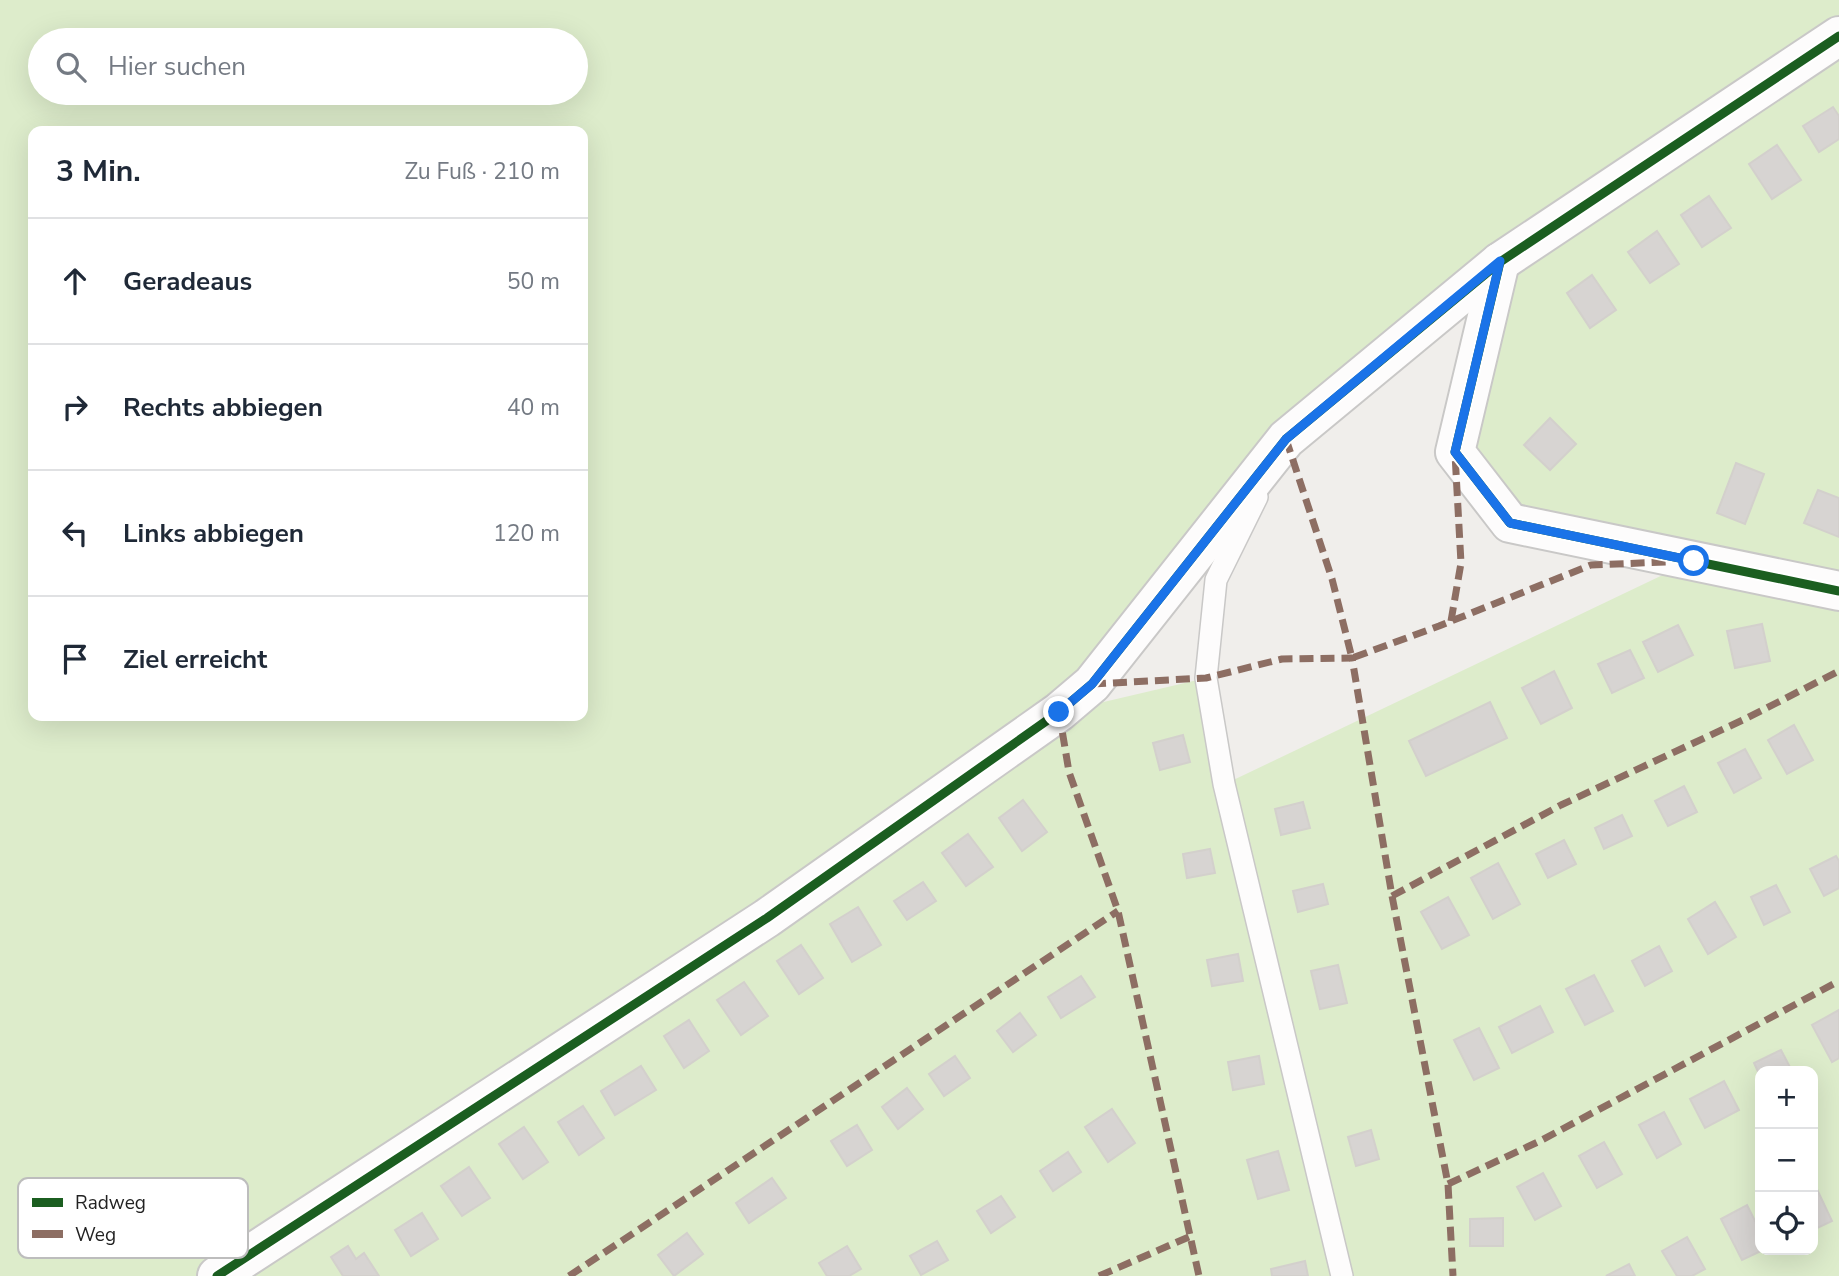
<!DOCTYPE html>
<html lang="de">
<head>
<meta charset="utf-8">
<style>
  body { margin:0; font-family:"Nunito Sans",sans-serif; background:#f2f2f3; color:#1f2937 }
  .controls { position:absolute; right:21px; bottom:21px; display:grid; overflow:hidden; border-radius:14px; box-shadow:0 7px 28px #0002 }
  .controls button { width:63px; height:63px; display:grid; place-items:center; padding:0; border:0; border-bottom:2px solid #e0e1e3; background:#fff; color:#1f2937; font:35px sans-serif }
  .stop { position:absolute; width:21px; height:21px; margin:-16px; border:5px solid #1a73e8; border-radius:50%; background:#fff }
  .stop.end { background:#1a73e8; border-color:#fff; box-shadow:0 2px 7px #0008 }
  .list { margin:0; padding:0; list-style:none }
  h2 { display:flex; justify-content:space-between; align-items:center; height:91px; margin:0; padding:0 28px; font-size:30px }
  h2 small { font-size:23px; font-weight:400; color:#747a83 }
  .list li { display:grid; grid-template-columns:46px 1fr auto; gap:21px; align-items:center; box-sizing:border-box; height:126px; padding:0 28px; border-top:2px solid #e0e1e3 }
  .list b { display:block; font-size:26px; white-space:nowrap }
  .list em { font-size:23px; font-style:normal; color:#747a83 }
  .icon { flex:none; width:38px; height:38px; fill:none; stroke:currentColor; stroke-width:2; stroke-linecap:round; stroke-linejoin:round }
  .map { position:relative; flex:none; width:1839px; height:1276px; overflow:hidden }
  .search { position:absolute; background:#fff; box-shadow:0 7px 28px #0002; left:28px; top:28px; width:560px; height:77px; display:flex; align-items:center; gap:18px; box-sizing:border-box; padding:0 24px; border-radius:38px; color:#747a83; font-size:26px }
  .panel { position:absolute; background:#fff; box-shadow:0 7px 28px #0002; left:28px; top:126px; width:560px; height:595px; border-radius:14px }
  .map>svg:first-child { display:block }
  .grass { fill:#ddeccb; fill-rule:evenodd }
  .building { fill:#d7d4d2; stroke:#d3d0cc; stroke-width:2 }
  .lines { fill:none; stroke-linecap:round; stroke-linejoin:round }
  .service-casing { stroke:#c9c8c7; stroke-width:24 }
  .minor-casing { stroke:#c9c8c7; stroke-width:42 }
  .service { stroke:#fdfcfc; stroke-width:21 }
  .minor { stroke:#fdfcfc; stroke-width:38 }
  .quiet { stroke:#8d6e63; stroke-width:7; stroke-dasharray:14 7; stroke-linecap:butt }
  .cycleway-casing { stroke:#fff; stroke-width:13 }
  .cycleway { stroke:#1b5e20; stroke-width:9 }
  .route { stroke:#1a73e8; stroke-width:9 }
  .key { fill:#fff; stroke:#bdbdbd; stroke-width:2 }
  .key-label { font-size:19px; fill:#222 }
</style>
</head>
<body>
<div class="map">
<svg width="1839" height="1276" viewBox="0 0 1839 1276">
  <rect width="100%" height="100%" fill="#f0eeeb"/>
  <path class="grass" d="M0,0H1839V1276H0ZM40,40H576V93H40ZM33,131H583V716H33ZM1484,273L1455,452L1510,523L1692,561L1225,784L1206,678L1061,712L1286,439ZM1760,1071H1813V1250H1760Z"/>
  <g class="building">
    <polygon points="1833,107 1839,116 1839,139 1819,152 1803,126"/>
    <polygon points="1777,145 1801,180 1772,199 1749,164"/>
    <polygon points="1709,196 1731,228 1702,247 1681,215"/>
    <polygon points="1657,231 1679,264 1650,283 1628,252"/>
    <polygon points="1592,275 1616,310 1590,328 1567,293"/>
    <polygon points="1550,418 1576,444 1550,470 1524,445"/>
    <polygon points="1736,463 1764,474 1745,524 1717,513"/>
    <polygon points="1818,490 1839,498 1839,537 1804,523"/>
    <polygon points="1762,624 1770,661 1735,668 1727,631"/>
    <polygon points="1678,625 1693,655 1658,672 1643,642"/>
    <polygon points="1630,650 1644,678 1612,693 1598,664"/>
    <polygon points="1554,671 1572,708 1541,724 1522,688"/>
    <polygon points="1490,702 1507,738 1426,776 1409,741"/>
    <polygon points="1794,725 1813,760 1787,774 1768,740"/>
    <polygon points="1183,735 1190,762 1160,770 1153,743"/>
    <polygon points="1745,749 1761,778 1734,793 1718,763"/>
    <polygon points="1684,786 1697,812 1668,826 1655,801"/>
    <polygon points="1023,800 1047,832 1022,851 999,818"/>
    <polygon points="1303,802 1310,828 1281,835 1275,809"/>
    <polygon points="1622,815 1632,836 1604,849 1595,828"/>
    <polygon points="968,834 993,867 966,886 942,853"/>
    <polygon points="1564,840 1576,864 1548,878 1536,854"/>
    <polygon points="1210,849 1215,873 1187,878 1183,854"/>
    <polygon points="1836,856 1839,861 1839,888 1824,896 1810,869"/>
    <polygon points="1498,863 1520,904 1493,919 1471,878"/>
    <polygon points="923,882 936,901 907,920 894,901"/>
    <polygon points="1323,884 1328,904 1298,912 1293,891"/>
    <polygon points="1776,885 1790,912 1764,925 1751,897"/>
    <polygon points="1448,897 1469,935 1442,949 1421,912"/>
    <polygon points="1715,902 1736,937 1708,954 1688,919"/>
    <polygon points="858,907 881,945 852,962 830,924"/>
    <polygon points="801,945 823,978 799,994 777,961"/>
    <polygon points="1659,946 1672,971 1645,986 1632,961"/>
    <polygon points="1238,954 1243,981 1212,986 1207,960"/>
    <polygon points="1338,965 1347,1003 1320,1009 1311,971"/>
    <polygon points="1594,975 1613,1011 1585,1025 1566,989"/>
    <polygon points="1081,976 1095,997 1061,1018 1048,997"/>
    <polygon points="744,982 768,1016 741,1035 717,1000"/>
    <polygon points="1540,1006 1553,1032 1512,1053 1499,1027"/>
    <polygon points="1839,1010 1839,1058 1832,1062 1812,1025"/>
    <polygon points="1020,1013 1036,1035 1013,1052 997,1031"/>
    <polygon points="689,1020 709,1051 684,1068 664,1036"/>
    <polygon points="1479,1028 1499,1068 1474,1080 1454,1040"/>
    <polygon points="1781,1050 1792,1071 1760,1071 1760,1076 1754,1063"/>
    <polygon points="955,1056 970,1078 944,1096 929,1074"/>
    <polygon points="1259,1056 1264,1084 1233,1090 1228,1062"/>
    <polygon points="641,1066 656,1090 615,1115 601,1091"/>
    <polygon points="1724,1081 1739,1110 1705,1128 1690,1099"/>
    <polygon points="907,1088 923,1109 898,1129 882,1107"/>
    <polygon points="583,1106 604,1138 579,1155 558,1122"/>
    <polygon points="1112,1109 1135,1143 1108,1162 1085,1127"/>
    <polygon points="1664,1112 1681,1144 1657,1158 1639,1125"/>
    <polygon points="857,1125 872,1150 847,1166 831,1141"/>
    <polygon points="524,1127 548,1162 523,1179 499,1144"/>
    <polygon points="1371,1130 1379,1159 1356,1166 1348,1137"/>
    <polygon points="1604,1142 1622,1174 1597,1188 1579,1156"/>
    <polygon points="1278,1151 1289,1190 1258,1199 1247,1160"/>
    <polygon points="1068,1152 1081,1172 1053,1191 1040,1171"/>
    <polygon points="469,1167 490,1198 462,1216 441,1186"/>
    <polygon points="1543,1173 1561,1206 1535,1220 1517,1187"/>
    <polygon points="772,1178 786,1198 749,1223 736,1203"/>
    <polygon points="1815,1185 1832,1221 1813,1230 1813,1186"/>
    <polygon points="1001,1196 1015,1217 991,1233 977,1211"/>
    <polygon points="1747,1205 1760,1231 1760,1250 1763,1250 1742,1260 1721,1219"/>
    <polygon points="422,1213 438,1239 411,1256 395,1230"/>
    <polygon points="1503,1218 1503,1246 1470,1246 1470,1219"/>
    <polygon points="687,1233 703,1254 674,1276 658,1255"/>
    <polygon points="1687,1237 1705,1269 1692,1276 1677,1276 1662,1251"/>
    <polygon points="937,1241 948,1260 921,1275 910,1256"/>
    <polygon points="348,1246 356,1259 364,1253 379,1276 343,1276 331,1257"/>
    <polygon points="847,1246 861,1269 849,1276 827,1276 819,1263"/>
    <polygon points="1305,1261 1308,1276 1272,1276 1271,1269"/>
    <polygon points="1629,1264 1635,1276 1606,1276"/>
  </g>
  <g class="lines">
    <g class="service-casing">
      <polyline id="service" points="1257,497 1216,580 1206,678 1224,784 1342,1276"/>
    </g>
    <g class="minor-casing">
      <g id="minor">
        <polyline points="1500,262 1455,452 1510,523 1839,591"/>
        <polyline points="217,1276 767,918 1059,712 1092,684 1286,439 1500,262 1839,36"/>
      </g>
    </g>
    <use href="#service" class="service"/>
    <use href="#minor" class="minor"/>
    <g class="quiet">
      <polyline points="1286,439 1332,579 1352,658 1439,626 1591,565 1666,562"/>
      <polyline points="1451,621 1461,563 1455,454"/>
      <polyline points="1092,684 1206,678 1282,659 1352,658 1392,896 1448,1184 1453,1276"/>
      <polyline points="1059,712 1069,772 1118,911 1199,1276"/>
      <polyline points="1392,896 1561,805 1745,719 1839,671"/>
      <polyline points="1448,1184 1540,1141 1839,981"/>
      <polyline points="569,1276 1118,911"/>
      <polyline points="1099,1276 1191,1236"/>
    </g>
    <g class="cycleway-casing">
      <g id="cycleway">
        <polyline points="1500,262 1455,452 1510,523 1839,591"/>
        <polyline points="217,1276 767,918 1059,712 1092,684 1286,439 1500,262 1839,36"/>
      </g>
    </g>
    <use href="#cycleway" class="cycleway"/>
  </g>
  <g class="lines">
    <polyline class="route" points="1059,712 1092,684 1286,439 1500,261 1455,452 1510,523 1694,561"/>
  </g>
  <rect x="18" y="1178" width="230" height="80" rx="10" class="key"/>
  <rect x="32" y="1198" width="31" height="9" fill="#1b5e20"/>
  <rect x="32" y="1230" width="31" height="8" fill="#8d6e63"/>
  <g class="key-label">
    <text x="75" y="1209">Radweg</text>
    <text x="75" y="1241">Weg</text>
  </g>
</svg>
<div class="controls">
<button>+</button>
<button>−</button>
<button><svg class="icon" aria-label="locate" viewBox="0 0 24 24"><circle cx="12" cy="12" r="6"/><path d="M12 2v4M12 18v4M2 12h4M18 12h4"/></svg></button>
</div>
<div class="stop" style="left:1694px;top:561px"></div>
<div class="stop end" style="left:1059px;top:712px"></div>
<div class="search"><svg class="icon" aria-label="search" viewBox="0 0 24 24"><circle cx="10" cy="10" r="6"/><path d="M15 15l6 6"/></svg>Hier suchen</div>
<section class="panel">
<h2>3 Min.<small>Zu Fuß · 210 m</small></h2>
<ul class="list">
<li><svg class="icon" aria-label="ahead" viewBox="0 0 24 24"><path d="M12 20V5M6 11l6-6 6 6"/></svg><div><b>Geradeaus</b></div><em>50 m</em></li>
<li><svg class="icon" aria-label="right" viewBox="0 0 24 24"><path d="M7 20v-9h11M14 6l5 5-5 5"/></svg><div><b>Rechts abbiegen</b></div><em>40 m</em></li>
<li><svg class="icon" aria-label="left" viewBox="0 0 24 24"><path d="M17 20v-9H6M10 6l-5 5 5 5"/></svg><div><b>Links abbiegen</b></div><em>120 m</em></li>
<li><svg class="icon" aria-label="arrive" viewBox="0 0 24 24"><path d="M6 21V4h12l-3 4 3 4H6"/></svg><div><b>Ziel erreicht</b></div></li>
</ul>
</section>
</div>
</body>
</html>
